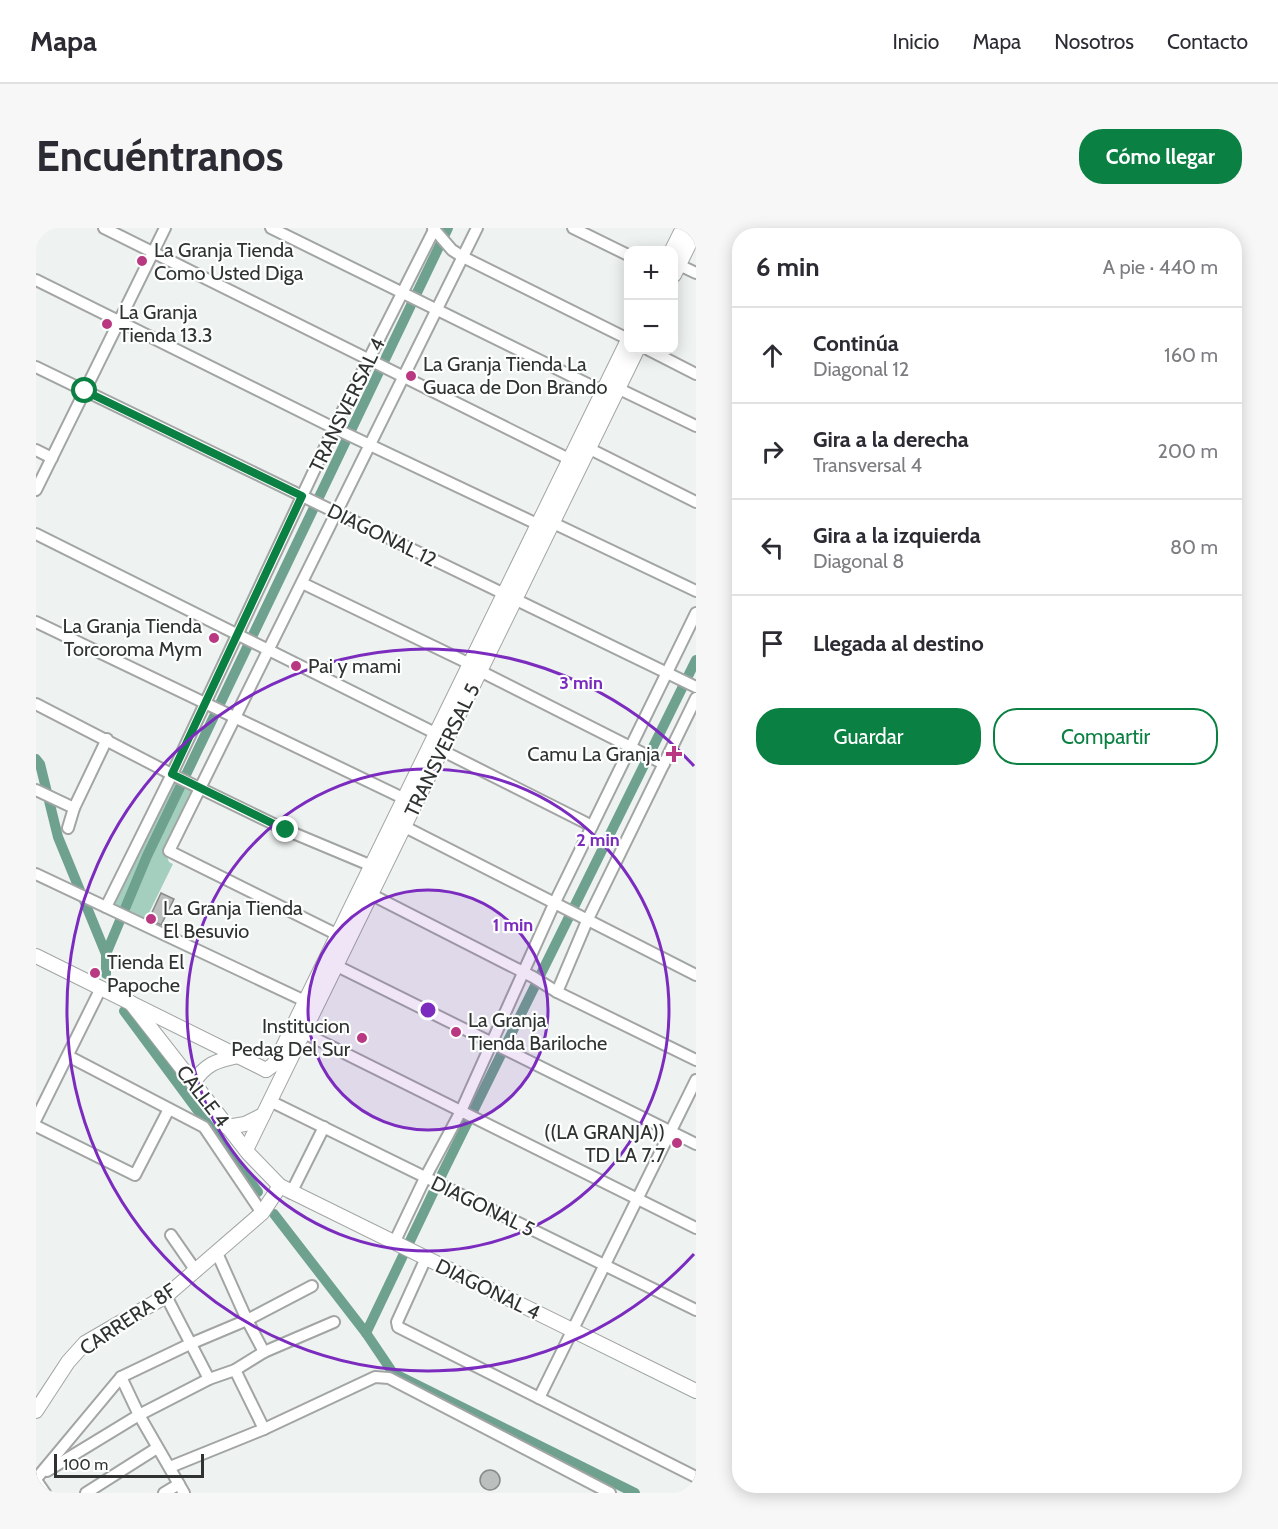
<!DOCTYPE html>
<html lang="es">
<meta charset="utf-8">
<style>
:root{--surface:#fff;--page:#f7f7f7;--text:#2b2b33;--muted:#7c7c81;--line:#e1e1e2;--accent:#0b8043}
body{margin:0;font-family:Cabin,sans-serif;background:var(--page);color:var(--text)}
.controls{position:absolute;right:18px;top:18px;display:grid;overflow:hidden;border-radius:12px;box-shadow:0 3px 15px #0003}
.controls button{width:54px;height:54px;display:grid;place-items:center;padding:0;border:0;border-bottom:2px solid var(--line);background:var(--surface);color:var(--text);font:30px sans-serif}
.scale{position:absolute;left:18px;bottom:15px;width:150px;box-sizing:border-box;padding-left:6px;border:3px solid #303131;border-top:0;font-size:16px;line-height:21px;white-space:nowrap;color:#303131;-webkit-text-stroke:4px #fcfffd;paint-order:stroke}
.stop{position:absolute;width:18px;height:18px;margin:-14px;border:4px solid #0b8043;border-radius:50%;background:#fff}
.stop.end{background:#0b8043;border-color:#fff;box-shadow:0 2px 6px #0008}
.list{margin:0;padding:0;list-style:none}
h2{display:flex;justify-content:space-between;align-items:center;height:78px;margin:0;padding:0 24px;font-size:26px}
h2 small{font-size:20px;font-weight:400;color:var(--muted)}
.list li{display:grid;grid-template-columns:39px 1fr auto;gap:18px;align-items:center;box-sizing:border-box;height:96px;padding:0 24px;border-top:2px solid var(--line)}
.list b{display:block;font-size:22px;white-space:nowrap}
.list p{margin:0;font-size:20px;white-space:nowrap;color:var(--muted)}
.list em{font-size:20px;font-style:normal;color:var(--muted)}
.actions{display:flex;gap:12px;padding:18px 24px}
.actions a{flex:1;padding:14px 0;border:2px solid var(--accent);border-radius:24px;text-align:center;font-size:21px;color:var(--accent)}
.actions .main{background:var(--accent);color:#fff}
.icon{flex:none;width:33px;height:33px;fill:none;stroke:currentColor;stroke-width:2;stroke-linecap:round;stroke-linejoin:round}
.map{position:relative;flex:none;width:660px;height:1265px;overflow:hidden;border-radius:24px}
header{display:flex;align-items:center;gap:36px;box-sizing:border-box;height:84px;padding:0 30px;background:var(--surface);border-bottom:2px solid var(--line)}
header strong{font-size:28px}
nav{display:flex;gap:33px;margin-inline-start:auto;font-size:21px}
.intro{display:flex;align-items:center;justify-content:space-between;box-sizing:border-box;height:144px;padding:0 36px}
h1{margin:0;font-size:42px}
.button{padding:15px 27px;border-radius:24px;background:var(--accent);color:#fff;font-size:21px;font-weight:700}
main{display:flex;gap:36px;padding:0 36px}
aside{flex:1;background:var(--surface);border-radius:24px;box-shadow:0 3px 15px #0003}
.map>svg:first-child{display:block}
.green{fill:#a4cfbe}
.lines{fill:none;stroke-linecap:round;stroke-linejoin:round}
.canal{stroke:#6fa18f;stroke-width:10}
.building{fill:#bbbfbd;stroke:#868a88;stroke-width:1.5}
.minor-casing{stroke:#a2a5a4;stroke-width:14}
.tertiary-casing{stroke:#a2a5a4;stroke-width:16}
.minor{stroke:#fff;stroke-width:10}
.tertiary{stroke:#fff;stroke-width:14}
.route{stroke:#0b8043;stroke-width:8}
.ring{fill:none;stroke:#7b2cbf;stroke-width:3}
.poi-dot{fill:#b93882;stroke:#fcfffd;stroke-width:2}
.labels{text-anchor:middle;stroke-width:4.5;stroke-linejoin:round;paint-order:stroke}
.poi-label{font-size:20px;fill:#303131;stroke:#fcfffd;text-anchor:start}
.street-label{font-size:20px;fill:#303131;stroke:#fcfffd}
.centre{fill:#7b2cbf;stroke:#fcfffd;stroke-width:3}
.ring-label{font-size:18px;text-anchor:middle;font-weight:bold;fill:#7b2cbf;stroke:#fcfffd;stroke-width:4.5;stroke-linejoin:round;paint-order:stroke}
</style>
<header>
<strong>Mapa</strong>
<nav><a>Inicio</a><a>Mapa</a><a>Nosotros</a><a>Contacto</a></nav>
</header>
<div class="intro"><h1>Encuéntranos</h1><a class="button">Cómo llegar</a></div>
<main>
<div class="map">
<svg width="660" height="1265" viewBox="0 0 660 1265">
<rect width="100%" height="100%" fill="#eef2f0"/>
<!-- green -->
<path class="green" d="M 142,553 L 153,558 L 157,567 L 130,626 L 133,634 L 137,636 L 109,693 L 75,677 L 133,554 Z"/>
<g class="lines">
<!-- canal -->
<g class="canal">
<path d="M 0,531 L 4,536 L 22,609 L 70,726 L 70,746"/>
<path d="M 70,726 L 111,628 L 412,0"/>
<path d="M 88,783 L 222,964"/>
<path d="M 238,986 L 330,1105 L 357,1145 L 599,1265"/>
<path d="M 330,1105 L 408,942 L 660,432"/>
</g>
</g>
<!-- building -->
<g class="building">
<path d="M 125,665 L 138,671 L 125,697 L 113,691 Z"/>
<circle cx="454" cy="1252" r="10"/>
</g>
<g class="lines">
<!-- minor casing -->
<g class="minor-casing">
<g id="minor">
<path d="M 68,0 L 533,231"/>
<path d="M 235,0 L 574,167"/>
<path d="M 397,0 L 416,22 L 427,29 L 592,111"/>
<path d="M 537,0 L 592,27"/>
<path d="M 643,37 L 660,45"/>
<path d="M 0,52 L 298,200 L 501,296"/>
<path d="M 613,122 L 660,146"/>
<path d="M 0,139 L 660,459"/>
<path d="M 577,158 L 660,198"/>
<path d="M 552,220 L 660,274"/>
<path d="M 0,222 L 16,230"/>
<path d="M 0,262 L 129,0"/>
<path d="M 515,294 L 660,363"/>
<path d="M 0,306 L 401,506"/>
<path d="M 266,355 L 434,436"/>
<path d="M 0,394 L 369,571"/>
<path d="M 444,443 L 628,536"/>
<path d="M 0,476 L 143,550 L 250,602 L 336,638"/>
<path d="M 405,522 L 556,598"/>
<path d="M 0,562 L 38,580"/>
<path d="M 369,599 L 660,747"/>
<path d="M 32,600 L 38,580 L 71,511"/>
<path d="M 0,646 L 269,773"/>
<path d="M 336,667 L 497,749 L 521,764 L 660,832"/>
<path d="M 70,679 L 136,546 L 298,200 L 399,0"/>
<path d="M 302,707 L 133,623 L 441,0"/>
<path d="M 301,738 L 660,916"/>
<path d="M 521,764 L 551,693 L 660,470"/>
<path d="M 268,805 L 660,1000"/>
<path d="M 32,828 L 168,899 L 226,985"/>
<path d="M 234,873 L 660,1082"/>
<path d="M 0,891 L 65,760"/>
<path d="M 0,898 L 99,947 L 133,881"/>
<path d="M 255,965 L 288,899"/>
<path d="M 135,1007 L 160,1043"/>
<path d="M 358,1015 L 389,950 L 425,883 L 518,676 L 660,385"/>
<path d="M 181,1025 L 211,1092 L 228,1124"/>
<path d="M 390,1030 L 361,1094 L 362,1099 L 660,1249"/>
<path d="M 130,1068 L 173,1151"/>
<path d="M 199,1142 L 228,1201"/>
<path d="M 85,1149 L 103,1187 L 148,1265"/>
<path d="M 503,1170 L 660,852"/>
<path d="M 134,1239 L 228,1201 L 339,1149 L 353,1150 L 574,1265"/>
<path d="M 11,1243 L 103,1187 L 173,1151 L 199,1142 L 228,1124 L 298,1094"/>
<path d="M 0,1251 L 85,1149 L 154,1116 L 211,1092 L 276,1058"/>
<path d="M 0,1252 L 9,1265"/>
<path d="M 50,1265 L 121,1220"/>
<path d="M 128,1265 L 143,1256"/>
</g>
</g>
<!-- tertiary casing -->
<g class="tertiary-casing">
<g id="tertiary">
<path d="M 636,22 L 647,0"/>
<path d="M 638,47 L 660,2"/>
<path d="M 0,728 L 230,842"/>
<path d="M 95,775 L 213,926 L 244,958 L 660,1163"/>
<path d="M 230,842 L 237,837 L 243,827 C 359,589 476,350 592,112"/>
<path d="M 157,855 C 170,836 179,833 202,828"/>
<path d="M 191,899 L 209,896 L 227,887"/>
<path d="M 210,922 C 342,656 469,388 601,122"/>
<path d="M 0,1183 L 32,1134 L 49,1115 L 130,1068 L 226,985 L 244,958"/>
</g>
</g>
<!-- minor -->
<use href="#minor" class="minor"/>
<!-- tertiary -->
<use href="#tertiary" class="tertiary"/>
</g>
<g class="lines">
<!-- route -->
<path class="route" d="M 49,163 L 266,268 L 136,546 L 250,602"/>
</g>
<!-- distance rings -->
<circle cx="392" cy="782" r="120" fill="#7b2cbf" fill-opacity=".12"/>
<g class="ring">
<circle cx="392" cy="782" r="120"/>
<circle cx="392" cy="782" r="241"/>
<path d="M658 1026A361 361 0 1 1 658 538"/>
</g>
<!-- markers -->
<g class="poi-dot">
<circle cx="106" cy="33" r="6"/>
<circle cx="71" cy="96" r="6"/>
<circle cx="375" cy="148" r="6"/>
<circle cx="178" cy="410" r="6"/>
<circle cx="260" cy="438" r="6"/>
<path d="M635 517h6v6h6v6h-6v6h-6v-6h-6v-6h6z"/>
<circle cx="115" cy="691" r="6"/>
<circle cx="59" cy="745" r="6"/>
<circle cx="420" cy="804" r="6"/>
<circle cx="326" cy="810" r="6"/>
<circle cx="641" cy="915" r="6"/>
</g>
<g class="labels">
<!-- poi labels -->
<g class="poi-label">
<text x="118" y="29">La Granja Tienda<tspan x="118" dy="23">Como Usted Diga</tspan></text>
<text x="83" y="91">La Granja<tspan x="83" dy="23">Tienda 13.3</tspan></text>
<text x="387" y="143">La Granja Tienda La<tspan x="387" dy="23">Guaca de Don Brando</tspan></text>
<text x="166" y="405" text-anchor="end">La Granja Tienda<tspan x="166" dy="23">Torcoroma Mym</tspan></text>
<text x="272" y="445">Pai y mami</text>
<text x="624" y="533" text-anchor="end">Camu La Granja</text>
<text x="127" y="687">La Granja Tienda<tspan x="127" dy="23">El Besuvio</tspan></text>
<text x="71" y="741">Tienda El<tspan x="71" dy="23">Papoche</tspan></text>
<text x="432" y="799">La Granja<tspan x="432" dy="23">Tienda Bariloche</tspan></text>
<text x="314" y="805" text-anchor="end">Institucion<tspan x="314" dy="23">Pedag Del Sur</tspan></text>
<text x="629" y="911" text-anchor="end">((LA GRANJA))<tspan x="629" dy="23">TD LA 7.7</tspan></text>
</g>
<!-- street labels -->
<g class="street-label">
<text transform="translate(311 177) rotate(-64)" y="7">TRANSVERSAL 4</text>
<text transform="translate(346 307) rotate(26)" y="7">DIAGONAL 12</text>
<text transform="translate(406 522) rotate(-64)" y="7">TRANSVERSAL 5</text>
<text transform="translate(167 868) rotate(52)" y="7">CALLE 4</text>
<text transform="translate(447 978) rotate(26)" y="7">DIAGONAL 5</text>
<text transform="translate(452 1061) rotate(26)" y="7">DIAGONAL 4</text>
<text transform="translate(92 1091) rotate(-34)" y="7">CARRERA 8F</text>
</g>
</g>
<circle cx="392" cy="782" r="9" class="centre"/>
<g class="ring-label">
<text x="545" y="461">3 min</text>
<text x="562" y="618">2 min</text>
<text x="477" y="703">1 min</text>
</g>
</svg>
<div class="controls">
<button>+</button>
<button>−</button>
</div>
<div class="scale">100 m</div>
<div class="stop" style="left:49px;top:163px"></div>
<div class="stop end" style="left:250px;top:602px"></div>
</div>
<aside>
<h2>6 min<small>A pie · 440 m</small></h2>
<ul class="list">
<li><svg class="icon" aria-label="ahead" viewBox="0 0 24 24"><path d="M12 20V5M6 11l6-6 6 6"/></svg><div><b>Continúa</b><p>Diagonal 12</p></div><em>160 m</em></li>
<li><svg class="icon" aria-label="right" viewBox="0 0 24 24"><path d="M7 20v-9h11M14 6l5 5-5 5"/></svg><div><b>Gira a la derecha</b><p>Transversal 4</p></div><em>200 m</em></li>
<li><svg class="icon" aria-label="left" viewBox="0 0 24 24"><path d="M17 20v-9H6M10 6l-5 5 5 5"/></svg><div><b>Gira a la izquierda</b><p>Diagonal 8</p></div><em>80 m</em></li>
<li><svg class="icon" aria-label="arrive" viewBox="0 0 24 24"><path d="M6 21V4h12l-3 4 3 4H6"/></svg><div><b>Llegada al destino</b></div></li>
</ul>
<div class="actions"><a class="main">Guardar</a><a>Compartir</a></div>
</aside>
</main>
